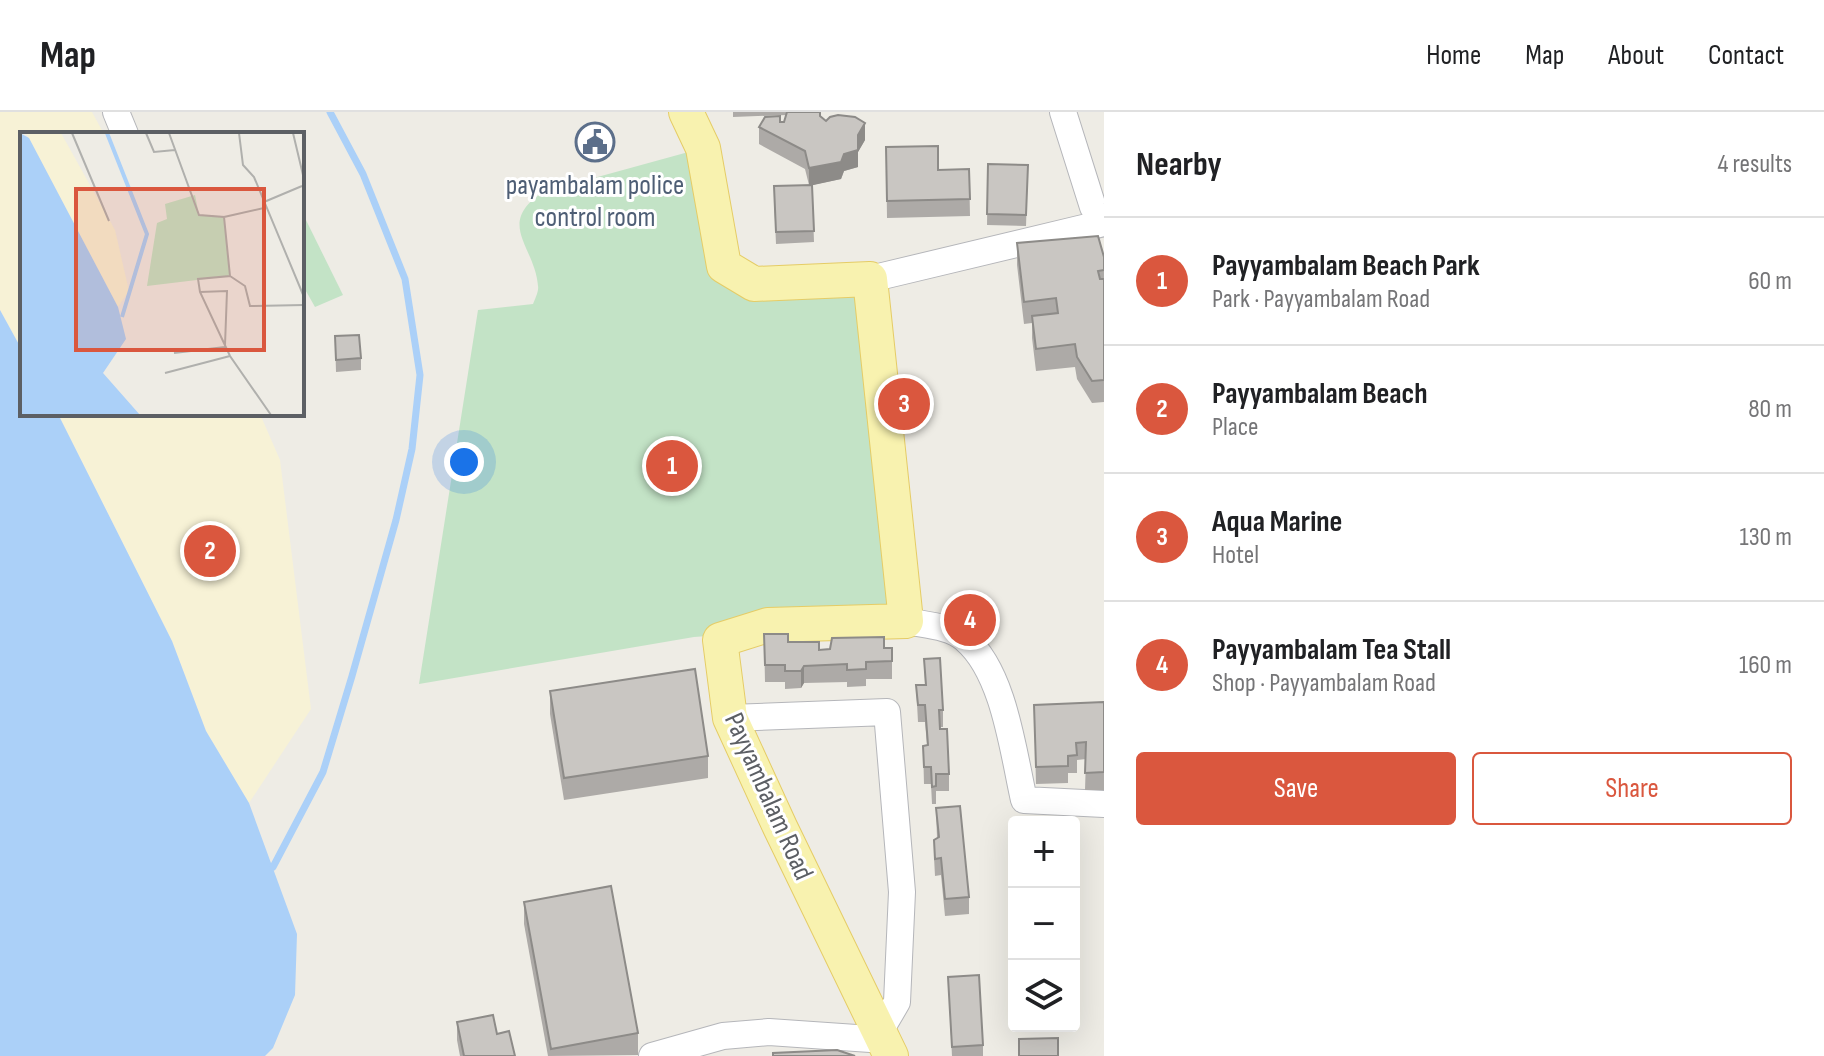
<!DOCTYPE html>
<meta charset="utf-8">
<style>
:root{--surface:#fff;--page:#f2f2f2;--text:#202124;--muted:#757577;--line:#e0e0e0;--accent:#da573e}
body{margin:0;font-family:"Sofia Sans Condensed",sans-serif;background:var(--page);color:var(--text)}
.controls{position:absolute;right:24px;bottom:24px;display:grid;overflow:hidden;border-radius:8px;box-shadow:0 8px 32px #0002}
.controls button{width:72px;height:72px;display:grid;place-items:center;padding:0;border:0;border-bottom:2px solid var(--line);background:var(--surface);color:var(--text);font:40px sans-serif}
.you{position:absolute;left:464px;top:350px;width:28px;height:28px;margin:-20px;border:6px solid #fff;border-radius:50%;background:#1a73e8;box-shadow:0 0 0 12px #1a73e833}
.badge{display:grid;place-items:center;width:52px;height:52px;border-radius:50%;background:var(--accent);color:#fff;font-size:26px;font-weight:700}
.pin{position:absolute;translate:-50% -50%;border:4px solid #fff;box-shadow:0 2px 8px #0006}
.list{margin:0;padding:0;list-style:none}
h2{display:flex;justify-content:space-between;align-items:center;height:104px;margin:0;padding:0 32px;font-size:34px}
h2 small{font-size:26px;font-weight:400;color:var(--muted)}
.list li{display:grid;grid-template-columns:52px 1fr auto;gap:24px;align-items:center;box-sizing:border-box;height:128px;padding:0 32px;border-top:2px solid var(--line)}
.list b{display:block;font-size:30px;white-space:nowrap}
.list p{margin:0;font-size:26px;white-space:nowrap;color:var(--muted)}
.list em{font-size:26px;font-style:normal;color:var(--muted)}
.actions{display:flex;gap:16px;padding:24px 32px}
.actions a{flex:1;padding:18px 0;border:2px solid var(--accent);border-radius:8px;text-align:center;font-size:28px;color:var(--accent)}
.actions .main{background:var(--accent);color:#fff}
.icon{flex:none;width:44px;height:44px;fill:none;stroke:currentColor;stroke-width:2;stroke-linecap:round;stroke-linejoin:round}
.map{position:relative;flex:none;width:1104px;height:944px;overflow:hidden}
header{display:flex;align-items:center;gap:48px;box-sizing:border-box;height:112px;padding:0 40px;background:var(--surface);border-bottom:2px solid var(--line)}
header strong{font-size:38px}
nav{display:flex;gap:44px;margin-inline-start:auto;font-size:28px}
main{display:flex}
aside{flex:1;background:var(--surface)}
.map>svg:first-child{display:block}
.green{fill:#c3e3c6}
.sand{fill:#f7f2d6}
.water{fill:#abd0f8}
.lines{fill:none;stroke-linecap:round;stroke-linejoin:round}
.stream{stroke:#abd0f8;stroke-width:7}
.minor-casing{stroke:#b5b6ba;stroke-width:28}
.major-casing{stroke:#e5cc66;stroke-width:36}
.minor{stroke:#fff;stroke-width:26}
.major{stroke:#f8f2af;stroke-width:34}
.wall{fill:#adaaa7}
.shaded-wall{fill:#8d8b88}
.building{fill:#c9c6c2;stroke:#8d8b88;stroke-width:2}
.labels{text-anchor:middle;stroke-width:6;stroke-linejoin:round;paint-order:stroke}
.service-label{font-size:28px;fill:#4e5e75;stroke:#fff}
.street-label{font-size:28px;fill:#5c5f64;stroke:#fff}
.inset-river{fill:none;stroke:#abd0f8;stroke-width:4}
.inset-road{fill:none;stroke:#b0b0ad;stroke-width:2}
.view{fill:#da573e;fill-opacity:0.15;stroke:#da573e;stroke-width:4}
.inset-edge{fill:none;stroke:#5c5f64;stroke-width:4}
</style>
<header>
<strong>Map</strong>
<nav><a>Home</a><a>Map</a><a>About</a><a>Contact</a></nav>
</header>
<main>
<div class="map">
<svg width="1104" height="944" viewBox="0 0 1104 944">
<rect width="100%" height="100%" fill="#eeece5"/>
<!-- green -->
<g class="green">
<path d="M 703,36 L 724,154 L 870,167 L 906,509 L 694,525 L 419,572 L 478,198 L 533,192 C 535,187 539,179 538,174 C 535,134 495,112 543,80 Z"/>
<path d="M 302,100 L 343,183 L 315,195 L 302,172 Z"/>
</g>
<!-- sand -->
<g class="sand">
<path d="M 0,0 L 92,0 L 104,22 L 22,22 L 22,238 L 0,198 Z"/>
<path d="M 58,302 L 260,302 L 280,348 L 311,597 L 249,691 L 206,619 L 172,529 Z"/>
</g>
<!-- water -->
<path class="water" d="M 0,198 L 22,238 L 22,302 L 58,302 L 172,529 L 206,619 L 249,691 L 297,822 L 295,883 L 273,936 L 265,944 L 0,944 Z"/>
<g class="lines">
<!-- stream -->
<path class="stream" d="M 273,755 L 323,660 L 352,564 L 396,408 L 412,337 L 420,263 L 405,167 L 363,62 L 330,0"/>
<!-- minor casing -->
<g class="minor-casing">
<g id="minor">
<path d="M 116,0 L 125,22"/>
<path d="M 1063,0 L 1093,95 L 1104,108"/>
<path d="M 870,167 L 1104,111"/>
<path d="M 906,509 C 925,513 951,514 965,527 C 1004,560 1013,639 1024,688 L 1104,692"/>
<path d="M 730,606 L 887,600 L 902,780 L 897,890 L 880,919"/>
<path d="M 652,944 L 723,924 L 769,920 L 885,928"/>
</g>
</g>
<!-- major casing -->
<g class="major-casing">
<path id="major" d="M 686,0 L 703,36 L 724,154 L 754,172 L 870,167 L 906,509 L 768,513 L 720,528 L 730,606 L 780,715 L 891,944"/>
</g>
<!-- minor -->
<use href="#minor" class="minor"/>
<!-- major -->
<use href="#major" class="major"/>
</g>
<!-- wall -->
<g class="wall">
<path d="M 733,0 L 820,0 L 820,4 L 826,9 L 865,28 L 858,40 L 858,55 L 844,59 L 841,67 L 812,73 L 814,130 L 776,132 L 774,86 L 809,73 L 805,57 L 759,32 L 759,15 L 784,10 L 787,3 L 733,5 Z"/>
<path d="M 886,35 L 938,58 L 969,57 L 970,104 L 887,106 Z"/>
<path d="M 988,52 L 1028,53 L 1026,114 L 987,113 Z"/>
<path d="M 1017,131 L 1104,145 L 1104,290 L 1092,291 L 1077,267 L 1075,255 L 1036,259 L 1032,226 L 1032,211 L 1024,212 L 1017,153 Z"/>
<path d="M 335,224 L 361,246 L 361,258 L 336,260 Z"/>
<path d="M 764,522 L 819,538 L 892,536 L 892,567 L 866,567 L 866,574 L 847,575 L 847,570 L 804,571 L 801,576 L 785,577 L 785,570 L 765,570 Z"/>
<path d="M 924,547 L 943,598 L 943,615 L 940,615 L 949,662 L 949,679 L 936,679 L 936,692 L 932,692 L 931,672 L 924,672 L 923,634 L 927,633 L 925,610 L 918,610 L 916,573 L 925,573 Z"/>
<path d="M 550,579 L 708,644 L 708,666 L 564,688 L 550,602 Z"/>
<path d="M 1104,590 L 1104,678 L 1085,678 L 1086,647 L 1077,648 L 1077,661 L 1068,661 L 1068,671 L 1036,672 L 1034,593 Z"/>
<path d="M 936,696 L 969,785 L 969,802 L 945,804 L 941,763 L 935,764 L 934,745 L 934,728 L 937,726 Z"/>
<path d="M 524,790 L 638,921 L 638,943 L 548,944 L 524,812 Z"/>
<path d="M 948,865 L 983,933 L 983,944 L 952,944 Z"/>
<path d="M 457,910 L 497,922 L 515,944 L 460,944 L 457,928 Z"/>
</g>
<!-- shaded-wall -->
<g class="shaded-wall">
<path d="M 865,11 L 865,28 L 858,40 L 858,55 L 844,59 L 841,67 L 809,74 L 809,56 L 844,42 Z"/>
<path d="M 804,554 L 804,571 L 801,576 L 801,559 Z"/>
</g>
<!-- building -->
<g class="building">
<path d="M 787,0 L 820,0 L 820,4 L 826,9 L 830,5 L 838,3 L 855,5 L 865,11 L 858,23 L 858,38 L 844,42 L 841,50 L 809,56 L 805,39 L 759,15 L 765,5 L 780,4 L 780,10 L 784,10 Z"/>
<path d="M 938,34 L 938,58 L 969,57 L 970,87 L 887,89 L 886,35 Z"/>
<path d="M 988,52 L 1028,53 L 1026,103 L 987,102 Z"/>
<path d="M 812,73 L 814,119 L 776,120 L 774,74 Z"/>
<path d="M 1098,124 L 1104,145 L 1104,158 L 1098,159 L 1100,167 L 1104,167 L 1104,268 L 1092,269 L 1077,245 L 1075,232 L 1036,237 L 1032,204 L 1058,201 L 1056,186 L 1024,190 L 1017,131 Z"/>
<path d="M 359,223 L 361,246 L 336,248 L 335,224 Z"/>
<path d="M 764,522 L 788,522 L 788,530 L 819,530 L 819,538 L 830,537 L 832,526 L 884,525 L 884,536 L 892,536 L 892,549 L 866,550 L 866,557 L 847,558 L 847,552 L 804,554 L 801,559 L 785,559 L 785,553 L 765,553 Z"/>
<path d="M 940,546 L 943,598 L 939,598 L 940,617 L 947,617 L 949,662 L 936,662 L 936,674 L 932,675 L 931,655 L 924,655 L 923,634 L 928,633 L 925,593 L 918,593 L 916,573 L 926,573 L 924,547 Z"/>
<path d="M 695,557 L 708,644 L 564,666 L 550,579 Z"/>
<path d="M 1104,590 L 1104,660 L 1085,661 L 1086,630 L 1076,631 L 1077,643 L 1068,644 L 1068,654 L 1036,655 L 1034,593 Z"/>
<path d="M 960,694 L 969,785 L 945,787 L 941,746 L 935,747 L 934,728 L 939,725 L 936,696 Z"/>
<path d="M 611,774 L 638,921 L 551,937 L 524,790 Z"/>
<path d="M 979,863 L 983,933 L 952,935 L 948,865 Z"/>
<path d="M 493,903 L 497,922 L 509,919 L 515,944 L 464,944 L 457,910 Z"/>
<path d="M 1058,926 L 1058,944 L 1019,944 L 1019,927 Z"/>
<path d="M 837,938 L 855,944 L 773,944 L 773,941 Z"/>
</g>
<!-- icons -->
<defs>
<g id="civic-ring" transform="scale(2)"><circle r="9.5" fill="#fff" stroke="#5c6f8a" stroke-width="1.5"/><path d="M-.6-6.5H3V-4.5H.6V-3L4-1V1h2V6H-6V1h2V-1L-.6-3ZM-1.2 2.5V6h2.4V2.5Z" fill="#5c6f8a"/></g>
</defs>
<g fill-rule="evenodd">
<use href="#civic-ring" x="595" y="30"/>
</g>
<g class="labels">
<!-- service labels -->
<g class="service-label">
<text x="595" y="82">payambalam police<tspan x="595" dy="32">control room</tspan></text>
</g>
<!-- street labels -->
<g class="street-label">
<text transform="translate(770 684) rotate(66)" y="10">Payyambalam Road</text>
</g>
</g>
<!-- overview -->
<g transform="translate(20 20)">
<rect width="284" height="284" fill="#eeece5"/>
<path d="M 175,63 L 179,83 L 204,85 L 210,144 L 127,154 L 137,91 L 147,87 L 145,72 Z" fill="#c3e3c6"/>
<path d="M 6,1 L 41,1 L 95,98 L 109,159 L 98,175 Z" fill="#f7f2d6"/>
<path d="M 0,1 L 9,6 L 98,175 L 106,207 L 83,241 L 120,283 L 0,283 Z" fill="#abd0f8"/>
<path class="inset-river" d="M 87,1 L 127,102 L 102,185"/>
<path class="inset-road" d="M 52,1 L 89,89M 126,1 L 134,20 L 155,18M 149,1 L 179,83 L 204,85 L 210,144 L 178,147 L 180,160 L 210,224 L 251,283M 219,1 L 223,33 L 234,45 L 284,165M 273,1 L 283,43M 204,85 L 244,76 L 244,70 L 282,54M 210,144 L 225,154 L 230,174 L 284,173M 180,160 L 207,159 L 205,213M 154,221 L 205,215M 145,241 L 210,224"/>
<path class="view" d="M 56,57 L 244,57 L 244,218 L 56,218 Z"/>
<rect width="284" height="284" class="inset-edge"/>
</g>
</svg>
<div class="controls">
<button>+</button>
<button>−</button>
<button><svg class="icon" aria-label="layers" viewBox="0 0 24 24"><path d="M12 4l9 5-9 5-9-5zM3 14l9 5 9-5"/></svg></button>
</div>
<div class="you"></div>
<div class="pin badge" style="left:672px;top:354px">1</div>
<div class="pin badge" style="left:210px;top:439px">2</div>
<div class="pin badge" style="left:904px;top:292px">3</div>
<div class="pin badge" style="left:970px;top:508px">4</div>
</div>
<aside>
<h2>Nearby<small>4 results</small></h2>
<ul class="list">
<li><span class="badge">1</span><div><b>Payyambalam Beach Park</b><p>Park · Payyambalam Road</p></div><em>60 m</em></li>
<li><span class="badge">2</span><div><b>Payyambalam Beach</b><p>Place</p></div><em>80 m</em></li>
<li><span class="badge">3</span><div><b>Aqua Marine</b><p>Hotel</p></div><em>130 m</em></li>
<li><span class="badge">4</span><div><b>Payyambalam Tea Stall</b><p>Shop · Payyambalam Road</p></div><em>160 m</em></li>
</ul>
<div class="actions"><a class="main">Save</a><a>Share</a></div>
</aside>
</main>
